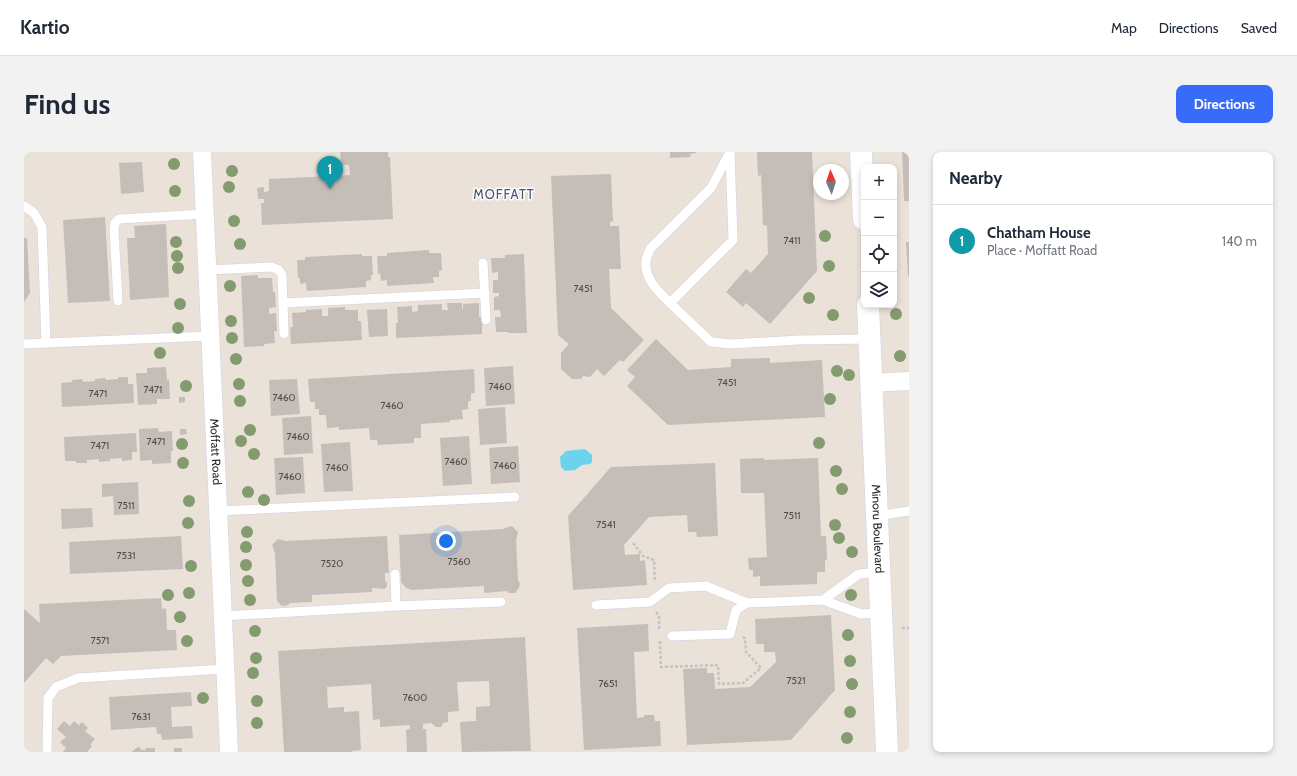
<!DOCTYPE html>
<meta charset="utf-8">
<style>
:root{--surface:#fff;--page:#f2f2f3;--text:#1f2937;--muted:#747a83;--line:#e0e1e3;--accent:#386bf7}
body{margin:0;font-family:Cabin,sans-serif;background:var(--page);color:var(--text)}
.controls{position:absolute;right:12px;top:12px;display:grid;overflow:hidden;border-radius:8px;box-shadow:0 2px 6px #0003}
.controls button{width:36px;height:36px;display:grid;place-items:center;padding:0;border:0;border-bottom:1px solid var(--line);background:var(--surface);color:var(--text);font:20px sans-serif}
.compass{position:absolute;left:789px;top:12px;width:36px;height:36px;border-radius:50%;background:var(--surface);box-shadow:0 2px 6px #0003;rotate:357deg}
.you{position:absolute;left:422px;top:389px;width:14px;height:14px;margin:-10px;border:3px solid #fff;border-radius:50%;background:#1a73e8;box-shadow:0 0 0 6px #1a73e833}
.badge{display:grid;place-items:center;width:26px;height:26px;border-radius:50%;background:var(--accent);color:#fff;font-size:13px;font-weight:700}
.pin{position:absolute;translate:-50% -33px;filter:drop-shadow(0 1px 2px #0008)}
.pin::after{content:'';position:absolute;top:21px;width:14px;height:12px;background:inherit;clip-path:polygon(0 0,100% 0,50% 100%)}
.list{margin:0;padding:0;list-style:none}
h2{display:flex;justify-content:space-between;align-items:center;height:52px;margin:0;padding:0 16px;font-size:17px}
h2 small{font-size:13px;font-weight:400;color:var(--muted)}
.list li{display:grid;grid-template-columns:26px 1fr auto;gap:12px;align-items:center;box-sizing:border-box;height:72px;padding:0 16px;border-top:1px solid var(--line)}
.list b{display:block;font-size:15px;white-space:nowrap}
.list p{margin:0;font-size:13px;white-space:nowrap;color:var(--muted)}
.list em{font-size:13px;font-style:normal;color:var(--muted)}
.icon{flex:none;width:22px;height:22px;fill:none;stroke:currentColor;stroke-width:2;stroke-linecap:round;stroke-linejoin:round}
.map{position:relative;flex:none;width:885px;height:600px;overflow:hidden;border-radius:8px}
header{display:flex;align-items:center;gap:24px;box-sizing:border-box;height:56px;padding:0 20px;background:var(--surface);border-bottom:1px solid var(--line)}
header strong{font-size:19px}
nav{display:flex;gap:22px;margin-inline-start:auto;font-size:14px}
.intro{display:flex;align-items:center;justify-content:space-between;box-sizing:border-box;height:96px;padding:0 24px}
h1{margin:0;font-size:28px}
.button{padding:10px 18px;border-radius:8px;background:var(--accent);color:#fff;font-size:14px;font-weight:700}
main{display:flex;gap:24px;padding:0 24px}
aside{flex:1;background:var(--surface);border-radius:8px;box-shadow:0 2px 6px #0003}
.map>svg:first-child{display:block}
.water{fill:#6bd4ec}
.building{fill:#c5beb8}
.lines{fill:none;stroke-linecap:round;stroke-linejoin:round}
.lane-casing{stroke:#ced3e0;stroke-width:10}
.street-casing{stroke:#ced3e0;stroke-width:19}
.secondary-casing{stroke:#ced3e0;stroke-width:23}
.path{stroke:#c3c3c3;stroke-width:2.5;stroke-dasharray:3 2;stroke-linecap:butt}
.lane{stroke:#fff;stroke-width:9}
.street{stroke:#fff;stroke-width:18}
.secondary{stroke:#fff;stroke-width:22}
.tree{fill:#839b6f}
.labels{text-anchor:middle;stroke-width:3;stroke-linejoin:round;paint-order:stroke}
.number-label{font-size:10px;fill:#4e4d4b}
.street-label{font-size:12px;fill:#272727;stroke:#fff}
.neighbourhood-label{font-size:13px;letter-spacing:1px;fill:#495476;stroke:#fff}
</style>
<header>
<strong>Kartio</strong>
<nav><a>Map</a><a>Directions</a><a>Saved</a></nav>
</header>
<div class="intro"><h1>Find us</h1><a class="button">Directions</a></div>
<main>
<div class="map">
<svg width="885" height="600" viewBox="0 0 885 600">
<rect width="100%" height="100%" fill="#eae1d8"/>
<!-- water -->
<path class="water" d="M 561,297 L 568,303 L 568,310 L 566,312 L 558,313 L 551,318 L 541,319 L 537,315 L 536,305 L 542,299 Z"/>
<!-- building -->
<g class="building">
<path d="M 316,0 L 364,0 L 364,5 L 366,5 L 369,67 L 238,73 L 237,51 L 240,51 L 240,47 L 234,47 L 233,36 L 240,35 L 240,40 L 245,39 L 245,27 L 326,23 L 325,13 L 317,13 Z"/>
<path d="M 646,0 L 672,0 L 672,1 L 666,2 L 667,5 L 646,6 Z"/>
<path d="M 733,0 L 788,0 L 793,119 L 746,172 L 722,151 L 719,155 L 702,140 L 722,117 L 727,121 L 744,102 L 743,74 L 739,73 L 737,23 L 734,24 Z"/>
<path d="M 878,0 L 885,0 L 885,49 L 880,49 Z"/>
<path d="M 118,10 L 120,40 L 97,42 L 95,11 Z"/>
<path d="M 587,22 L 589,69 L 586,70 L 586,74 L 595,74 L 597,117 L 585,117 L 587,156 L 620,188 L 599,210 L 596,208 L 580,224 L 573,217 L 566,225 L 559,224 L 557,227 L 548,227 L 537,217 L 537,201 L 545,192 L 534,183 L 527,24 Z"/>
<path d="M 81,65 L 86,149 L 44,151 L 39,68 Z"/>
<path d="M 142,72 L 145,145 L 106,148 L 103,86 L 111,86 L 110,74 Z"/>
<path d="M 0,86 L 3,86 L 6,141 L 0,150 Z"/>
<path d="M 882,90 L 885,90 L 885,124 L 884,124 Z"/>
<path d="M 405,98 L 405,101 L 417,101 L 418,118 L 415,119 L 415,125 L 409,125 L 410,131 L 363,134 L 363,128 L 357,129 L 356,121 L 354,122 L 353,104 L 363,104 L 363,101 Z"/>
<path d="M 338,102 L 338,104 L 348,104 L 349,123 L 347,123 L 347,128 L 342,129 L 342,135 L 283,139 L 282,131 L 276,132 L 276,126 L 274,126 L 273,108 L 281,108 L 281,105 Z"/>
<path d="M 500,102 L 503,181 L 485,181 L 484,180 L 472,180 L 471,165 L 477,165 L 476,158 L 470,158 L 470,145 L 475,144 L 475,141 L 469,141 L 469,128 L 474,128 L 474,120 L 468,121 L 467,106 L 481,106 L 481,103 Z"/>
<path d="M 234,123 L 234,126 L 248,126 L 249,140 L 251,140 L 252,155 L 245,156 L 245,162 L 252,161 L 253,179 L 250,179 L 251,191 L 240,192 L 240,194 L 220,195 L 217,124 Z"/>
<path d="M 423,151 L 438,151 L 438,157 L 439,157 L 439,152 L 455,151 L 455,165 L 458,165 L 458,182 L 372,186 L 372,171 L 374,171 L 373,155 L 388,154 L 388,160 L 394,159 L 394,153 L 418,152 L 418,158 L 424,158 Z"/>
<path d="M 321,155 L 321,158 L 334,158 L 334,169 L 337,169 L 338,188 L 267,192 L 266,175 L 269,175 L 268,161 L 282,160 L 282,158 L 298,157 L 298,164 L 304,164 L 304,156 Z"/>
<path d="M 363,157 L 364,184 L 345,185 L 343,158 Z"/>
<path d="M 632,187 L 664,218 L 707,215 L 707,207 L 746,206 L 746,211 L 798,208 L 801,265 L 644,273 L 603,234 L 611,225 L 603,218 Z"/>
<path d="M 489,214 L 491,252 L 462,254 L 460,216 Z"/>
<path d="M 142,215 L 143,228 L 145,227 L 146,247 L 133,247 L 133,252 L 114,253 L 112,221 L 123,221 L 123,216 Z"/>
<path d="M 450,217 L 451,241 L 447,241 L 447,249 L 444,249 L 444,257 L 438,258 L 439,267 L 426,268 L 426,270 L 397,272 L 397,286 L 390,286 L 390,291 L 354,293 L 353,288 L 346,288 L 345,276 L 315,278 L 315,275 L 303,276 L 302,263 L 295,263 L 295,257 L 291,257 L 291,250 L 286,250 L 284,227 Z"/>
<path d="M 94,225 L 104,225 L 104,232 L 109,232 L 110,251 L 38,255 L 37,231 L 48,230 L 48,228 L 58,227 L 59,230 L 71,229 L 71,227 L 81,226 L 82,228 L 94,227 Z"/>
<path d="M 273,227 L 276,262 L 247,264 L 245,228 Z"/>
<path d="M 155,245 L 161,245 L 161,250 L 155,251 Z"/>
<path d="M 481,255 L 483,291 L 456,293 L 454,257 Z"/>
<path d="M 287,264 L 289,301 L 260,303 L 258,266 Z"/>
<path d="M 134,276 L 135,280 L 148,279 L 149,299 L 147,299 L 147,311 L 128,312 L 128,308 L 116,309 L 115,277 Z"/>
<path d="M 156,277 L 162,277 L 163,282 L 156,283 Z"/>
<path d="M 112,281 L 113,300 L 108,300 L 108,308 L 98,309 L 98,306 L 86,307 L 86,309 L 75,310 L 75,307 L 63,308 L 63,311 L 52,311 L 52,309 L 41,309 L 40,285 Z"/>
<path d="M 445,284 L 448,332 L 419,334 L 416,286 Z"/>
<path d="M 326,290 L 329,339 L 300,340 L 297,292 Z"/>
<path d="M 494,294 L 496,330 L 467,332 L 465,296 Z"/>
<path d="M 279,305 L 281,341 L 252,343 L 250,306 Z"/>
<path d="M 740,306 L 740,308 L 794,306 L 797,384 L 802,384 L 803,408 L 801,408 L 801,420 L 793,420 L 793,432 L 736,434 L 736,424 L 729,425 L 729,418 L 725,418 L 724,406 L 743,405 L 740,341 L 717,341 L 716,307 Z"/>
<path d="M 691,311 L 694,384 L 673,385 L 672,380 L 664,380 L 663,363 L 625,365 L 600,393 L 601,403 L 616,402 L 616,409 L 621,408 L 623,433 L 549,438 L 544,364 L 587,315 Z"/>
<path d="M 114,330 L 115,362 L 90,363 L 89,344 L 78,345 L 78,332 Z"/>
<path d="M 68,356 L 69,375 L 38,377 L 37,357 Z"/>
<path d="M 488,374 L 494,380 L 492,388 L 494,429 L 496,431 L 495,436 L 491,441 L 485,441 L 483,439 L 460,441 L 460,434 L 388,438 L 382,436 L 377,430 L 375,383 L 480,377 L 481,376 Z"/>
<path d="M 157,384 L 159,417 L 46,422 L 45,390 Z"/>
<path d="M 363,384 L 365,421 L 361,421 L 361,429 L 363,431 L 363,434 L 361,437 L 348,436 L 348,440 L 288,443 L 288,450 L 266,451 L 264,453 L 258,454 L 253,449 L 251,401 L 248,393 L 254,387 L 262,389 Z"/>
<path d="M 137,446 L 138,457 L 142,456 L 143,478 L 152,478 L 153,498 L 37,504 L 29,512 L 22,506 L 0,531 L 0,457 L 16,471 L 15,452 Z"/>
<path d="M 807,463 L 811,538 L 767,588 L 663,593 L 659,517 L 683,516 L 683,521 L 690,521 L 691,537 L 726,535 L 752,510 L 751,500 L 740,500 L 740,492 L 732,492 L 731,467 Z"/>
<path d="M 624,472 L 625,499 L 610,500 L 613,566 L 620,565 L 620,563 L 630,563 L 631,569 L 636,569 L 637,594 L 560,598 L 553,476 Z"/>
<path d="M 501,485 L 507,599 L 438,600 L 436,570 L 452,569 L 452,555 L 466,554 L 465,529 L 433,530 L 435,559 L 424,560 L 424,570 L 419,571 L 417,575 L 412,575 L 407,571 L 399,572 L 399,577 L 402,577 L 403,600 L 383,600 L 382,578 L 386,577 L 386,573 L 356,575 L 356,567 L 349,568 L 347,532 L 303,535 L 304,556 L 320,555 L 320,560 L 335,559 L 337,598 L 328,599 L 328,600 L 260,600 L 254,499 Z"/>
<path d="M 167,540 L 168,554 L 147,555 L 148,575 L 168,574 L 169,586 L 138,588 L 137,582 L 133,582 L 132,575 L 87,578 L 85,545 Z"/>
<path d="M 40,569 L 46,574 L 50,569 L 55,573 L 58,570 L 64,576 L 61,579 L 71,587 L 66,593 L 68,594 L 63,600 L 39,600 L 42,596 L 36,590 L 42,585 L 33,577 Z"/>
<path d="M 115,595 L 118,598 L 121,598 L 122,596 L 131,596 L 131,600 L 108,600 L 112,596 Z"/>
<rect x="150" y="596" width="8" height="4"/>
</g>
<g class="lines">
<!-- lane casing -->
<g class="lane-casing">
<g id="lane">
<path d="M 706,0 L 709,88 L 646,151 L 687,190 L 707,192 L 774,188 L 846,187"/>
<path d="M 0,54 L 10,61 L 18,75 L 22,191"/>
<path d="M 459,111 L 462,168"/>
<path d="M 183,118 L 247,115 L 255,118 L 258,123 L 259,151 L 461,141"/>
<path d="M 94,149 L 90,78 L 91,71 L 95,67 L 181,62"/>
<path d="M 259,151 L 260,182"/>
<path d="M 646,151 C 635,140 620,127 622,109 C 622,105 625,101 626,97 L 687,36 L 705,2"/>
<path d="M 0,192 L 186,184"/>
<path d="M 194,359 L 491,345"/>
<path d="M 853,364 L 885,359"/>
<path d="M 799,448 L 835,422 L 855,420"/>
<path d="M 572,453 L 626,450 L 645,436 L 682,434 L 723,451 L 799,448 L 837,462 L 857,461"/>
<path d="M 372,454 L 477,450"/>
<path d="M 199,464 L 372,454 L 371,422"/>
<path d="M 648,484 L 706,482 L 712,458 L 723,451"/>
<path d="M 23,600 L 24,546 L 32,535 L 54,526 L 201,517"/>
</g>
</g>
<!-- street casing -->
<g class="street-casing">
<g id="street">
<path id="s1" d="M 178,0 L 205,600"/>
<path d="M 847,231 L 885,229"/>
</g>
</g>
<!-- secondary casing -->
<g class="secondary-casing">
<g id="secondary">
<path d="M 837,0 L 840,67"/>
<path id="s2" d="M 844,153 L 863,600"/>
</g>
</g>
<!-- path -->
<g class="path">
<path d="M 609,391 L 619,404 L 630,408 L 631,430"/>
<path d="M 632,460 L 635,464 L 635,478"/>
<path d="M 878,476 L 885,476"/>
<path d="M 636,489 L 637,515 L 694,513 L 695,532 L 719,531 L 737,516 L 722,500 L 721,486 L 718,485"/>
</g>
<!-- lane -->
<use href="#lane" class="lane"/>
<!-- street -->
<use href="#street" class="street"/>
<!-- secondary -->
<use href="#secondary" class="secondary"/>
</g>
<!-- trees -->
<g class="tree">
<circle cx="150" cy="12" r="6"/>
<circle cx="208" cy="19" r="6"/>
<circle cx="205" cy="35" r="6"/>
<circle cx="151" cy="39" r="6"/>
<circle cx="210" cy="69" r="6"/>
<circle cx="801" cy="84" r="6"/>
<circle cx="152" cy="90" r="6"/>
<circle cx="216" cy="92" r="6"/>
<circle cx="153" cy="104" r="6"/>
<circle cx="805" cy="114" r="6"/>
<circle cx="154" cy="116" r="6"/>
<circle cx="206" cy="134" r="6"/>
<circle cx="785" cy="146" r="6"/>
<circle cx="156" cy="152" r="6"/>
<circle cx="872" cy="162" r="6"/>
<circle cx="809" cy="163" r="6"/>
<circle cx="207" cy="169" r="6"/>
<circle cx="154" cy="176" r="6"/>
<circle cx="208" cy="186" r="6"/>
<circle cx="136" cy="201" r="6"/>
<circle cx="876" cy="204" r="6"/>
<circle cx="212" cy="207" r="6"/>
<circle cx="813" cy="219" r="6"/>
<circle cx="825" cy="223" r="6"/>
<circle cx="215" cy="232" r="6"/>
<circle cx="162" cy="234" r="6"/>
<circle cx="806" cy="247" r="6"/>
<circle cx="216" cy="249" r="6"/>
<circle cx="226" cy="278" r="6"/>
<circle cx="217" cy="289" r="6"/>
<circle cx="795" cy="291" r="6"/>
<circle cx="158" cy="292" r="6"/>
<circle cx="230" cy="302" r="6"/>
<circle cx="159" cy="311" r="6"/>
<circle cx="812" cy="319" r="6"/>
<circle cx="818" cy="337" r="6"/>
<circle cx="224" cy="340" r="6"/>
<circle cx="240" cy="348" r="6"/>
<circle cx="165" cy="349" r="6"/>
<circle cx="164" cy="371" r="6"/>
<circle cx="811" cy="373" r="6"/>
<circle cx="223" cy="380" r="6"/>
<circle cx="815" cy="386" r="6"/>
<circle cx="222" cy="395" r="6"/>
<circle cx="828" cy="400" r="6"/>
<circle cx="222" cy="413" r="6"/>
<circle cx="167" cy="414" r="6"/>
<circle cx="224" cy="429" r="6"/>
<circle cx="165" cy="441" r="6"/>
<circle cx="144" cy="443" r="6"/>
<circle cx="827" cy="443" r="6"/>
<circle cx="226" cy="448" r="6"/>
<circle cx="156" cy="465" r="6"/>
<circle cx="231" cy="479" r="6"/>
<circle cx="824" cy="483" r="6"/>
<circle cx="163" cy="489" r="6"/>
<circle cx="232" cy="506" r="6"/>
<circle cx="826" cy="509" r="6"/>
<circle cx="229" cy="521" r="6"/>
<circle cx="828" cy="532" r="6"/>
<circle cx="179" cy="546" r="6"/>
<circle cx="233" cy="549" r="6"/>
<circle cx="826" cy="560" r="6"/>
<circle cx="233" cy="571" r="6"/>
<circle cx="823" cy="586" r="6"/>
</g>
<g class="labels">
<!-- number labels -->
<g class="number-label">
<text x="768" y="92">7411</text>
<text x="559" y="140">7451</text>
<text x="703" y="234">7451</text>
<text x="476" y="238">7460</text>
<text x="129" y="241">7471</text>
<text x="74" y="245">7471</text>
<text x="260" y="249">7460</text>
<text x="368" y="257">7460</text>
<text x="274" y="288">7460</text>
<text x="132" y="293">7471</text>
<text x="76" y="297">7471</text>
<text x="432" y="313">7460</text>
<text x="481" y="317">7460</text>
<text x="313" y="319">7460</text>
<text x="266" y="328">7460</text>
<text x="102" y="357">7511</text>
<text x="768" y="367">7511</text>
<text x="582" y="376">7541</text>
<text x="102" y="407">7531</text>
<text x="435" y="413">7560</text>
<text x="308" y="415">7520</text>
<text x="76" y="492">7571</text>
<text x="772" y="532">7521</text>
<text x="584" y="535">7651</text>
<text x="391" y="549">7600</text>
<text x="117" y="568">7631</text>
</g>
<!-- street labels -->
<g class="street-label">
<text dy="4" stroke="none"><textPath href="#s1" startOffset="300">Moffatt Road</textPath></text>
<text dy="4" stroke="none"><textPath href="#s2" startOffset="224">Minoru Boulevard</textPath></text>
</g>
<!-- neighbourhood labels -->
<g class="neighbourhood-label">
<text x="480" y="47">MOFFATT</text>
</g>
</g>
</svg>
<div class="controls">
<button>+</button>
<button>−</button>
<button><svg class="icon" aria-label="locate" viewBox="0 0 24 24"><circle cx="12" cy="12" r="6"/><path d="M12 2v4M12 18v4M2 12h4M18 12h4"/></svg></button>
<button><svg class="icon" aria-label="layers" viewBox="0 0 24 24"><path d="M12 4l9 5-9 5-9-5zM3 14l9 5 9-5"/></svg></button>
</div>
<svg class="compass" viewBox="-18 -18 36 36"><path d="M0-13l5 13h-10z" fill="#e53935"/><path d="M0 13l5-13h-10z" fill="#747a83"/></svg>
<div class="you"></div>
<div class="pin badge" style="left:306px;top:37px;background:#0f9aa8">1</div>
</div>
<aside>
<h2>Nearby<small></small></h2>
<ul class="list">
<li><span class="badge" style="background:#0f9aa8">1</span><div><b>Chatham House</b><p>Place · Moffatt Road</p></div><em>140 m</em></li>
</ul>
</aside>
</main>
